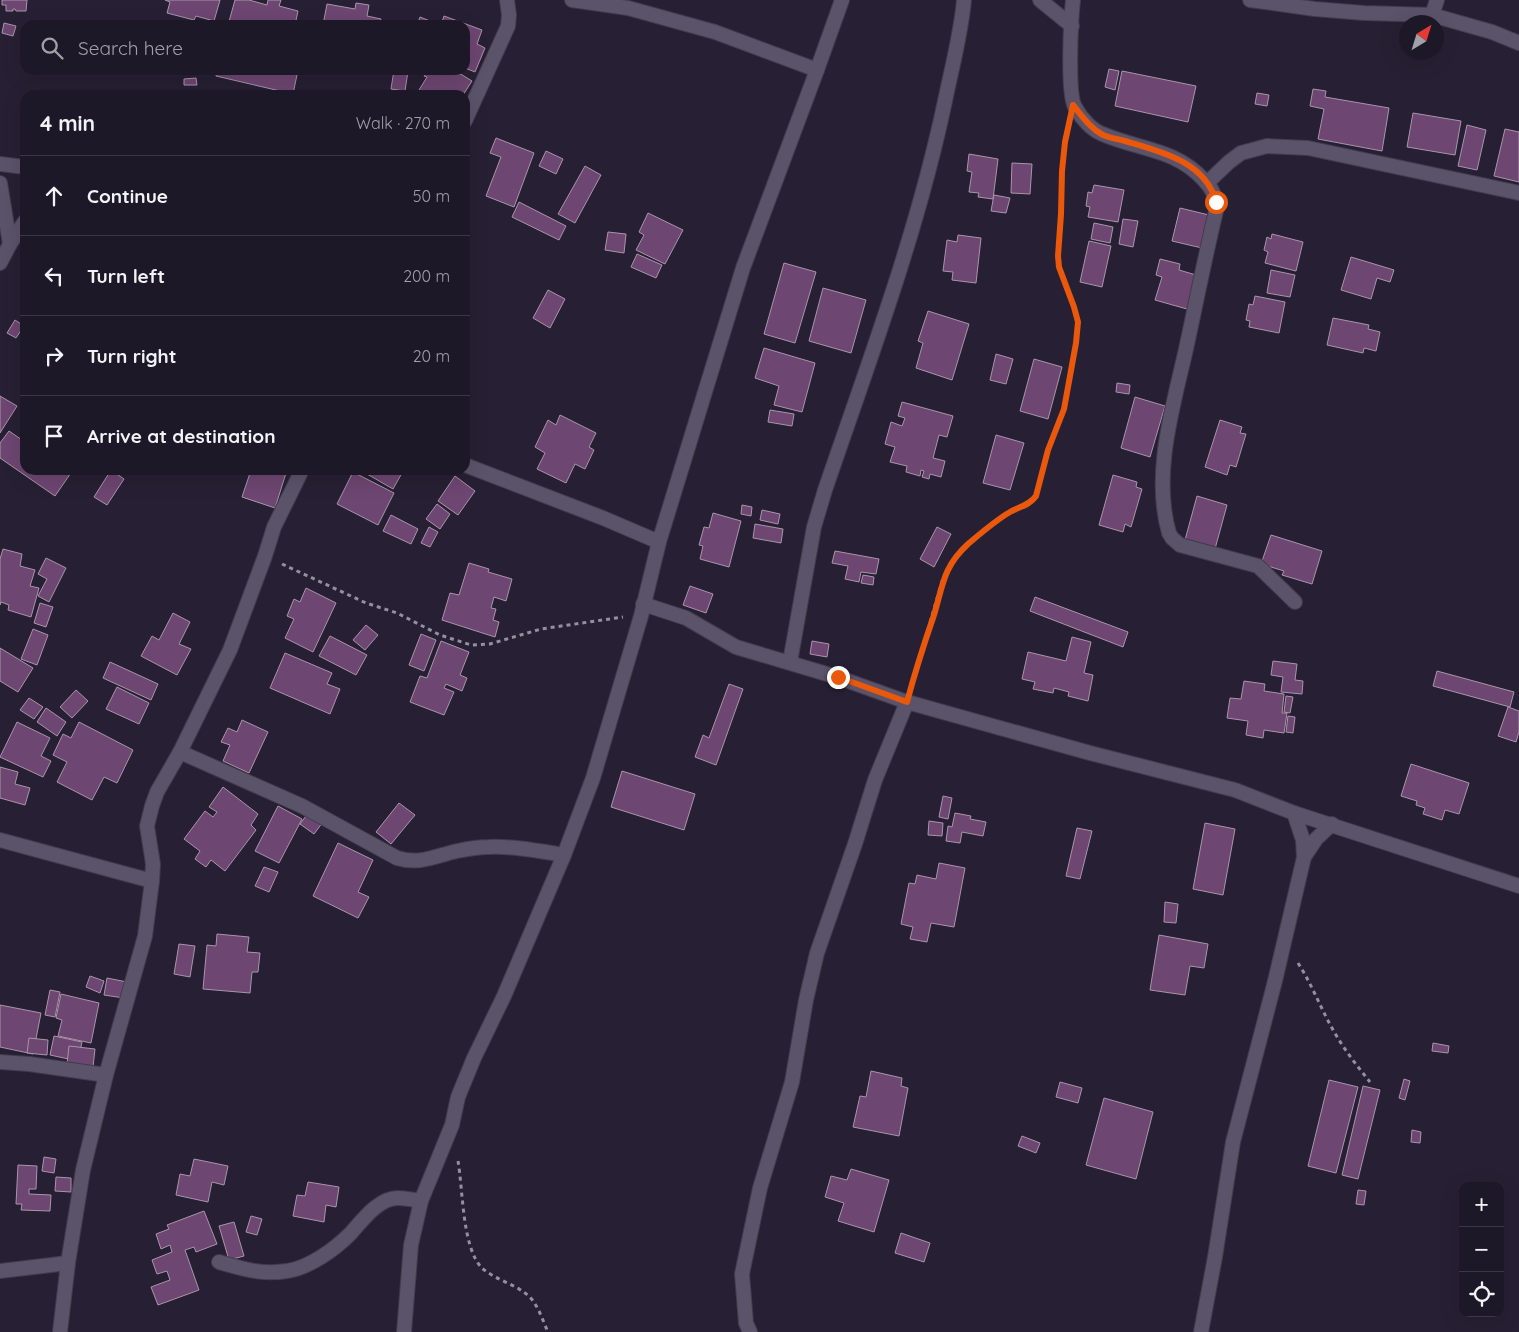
<!DOCTYPE html>
<meta charset="utf-8">
<style>
:root{--surface:#1d1827;--page:#2a2533;--text:#f1f3f6;--muted:#a0a0a7;--line:#3b3744}
body{margin:0;font-family:Quicksand,sans-serif;background:var(--page);color:var(--text)}
.controls{position:absolute;right:15px;bottom:15px;display:grid;overflow:hidden;border-radius:10px;box-shadow:0 5px 20px #0002}
.controls button{width:45px;height:45px;display:grid;place-items:center;padding:0;border:0;border-bottom:1px solid var(--line);background:var(--surface);color:var(--text);font:25px sans-serif}
.compass{position:absolute;left:1399px;top:15px;width:45px;height:45px;border-radius:50%;background:var(--surface);box-shadow:0 5px 20px #0002;rotate:38deg}
.stop{position:absolute;width:15px;height:15px;margin:-11px;border:4px solid #ea580c;border-radius:50%;background:#fff}
.stop.end{background:#ea580c;border-color:#fff;box-shadow:0 1px 5px #0008}
.list{margin:0;padding:0;list-style:none}
h2{display:flex;justify-content:space-between;align-items:center;height:65px;margin:0;padding:0 20px;font-size:21px}
h2 small{font-size:16px;font-weight:400;color:var(--muted)}
.list li{display:grid;grid-template-columns:32px 1fr auto;gap:15px;align-items:center;box-sizing:border-box;height:80px;padding:0 20px;border-top:1px solid var(--line)}
.list b{display:block;font-size:19px;white-space:nowrap}
.list em{font-size:16px;font-style:normal;color:var(--muted)}
.icon{flex:none;width:28px;height:28px;fill:none;stroke:currentColor;stroke-width:2;stroke-linecap:round;stroke-linejoin:round}
.map{position:relative;flex:none;width:1519px;height:1332px;overflow:hidden}
.search{position:absolute;background:var(--surface);box-shadow:0 5px 20px #0002;left:20px;top:20px;width:450px;height:55px;display:flex;align-items:center;gap:12px;box-sizing:border-box;padding:0 18px;border-radius:15px;color:var(--muted);font-size:19px}
.panel{position:absolute;background:var(--surface);box-shadow:0 5px 20px #0002;left:20px;top:90px;width:450px;height:385px;border-radius:15px}
.map>svg:first-child{display:block}
.building{fill:#6d4671;stroke:#a995ab}
.lines{fill:none;stroke-linecap:round;stroke-linejoin:round}
.minor-casing{stroke:#423c4d;stroke-width:16}
.path{stroke:#958fa0;stroke-width:3;stroke-dasharray:4 4;stroke-linecap:butt}
.minor{stroke:#5a536a;stroke-width:14}
.route{stroke:#ea580c;stroke-width:6}
</style>
<div class="map">
<svg width="1519" height="1332" viewBox="0 0 1519 1332">
<rect width="100%" height="100%" fill="#272034"/>
<!-- building -->
<g class="building">
<path d="M 2,0 L 27,0 L 26,11 L 16,11 L 15,9 L 13,9 L 13,11 L 6,11 L 6,5 L 2,5 Z"/>
<path d="M 165,0 L 220,0 L 214,21 L 196,16 L 194,20 L 167,13 L 170,2 Z"/>
<path d="M 235,0 L 249,0 L 267,5 L 268,0 L 281,0 L 279,6 L 298,11 L 295,25 L 228,25 Z"/>
<path d="M 356,3 L 369,5 L 367,16 L 381,19 L 380,25 L 323,25 L 327,4 L 355,9 Z"/>
<path d="M 444,16 L 482,30 L 477,44 L 485,48 L 475,72 L 465,68 L 465,25 L 441,25 Z"/>
<path d="M 420,17 L 440,25 L 417,25 Z"/>
<path d="M 198,21 L 214,23 L 213,25 L 197,25 Z"/>
<path d="M 4,23 L 16,26 L 13,36 L 2,33 Z"/>
<path d="M 1109,69 L 1119,71 L 1115,90 L 1105,87 Z"/>
<path d="M 217,70 L 278,71 L 298,70 L 293,94 L 216,76 Z"/>
<path d="M 394,70 L 408,71 L 405,91 L 391,89 Z"/>
<path d="M 428,70 L 454,70 L 472,81 L 463,95 L 416,95 L 427,77 L 424,76 Z"/>
<path d="M 1122,71 L 1196,86 L 1188,122 L 1115,106 Z"/>
<path d="M 196,78 L 197,85 L 184,85 L 184,79 Z"/>
<path d="M 1313,89 L 1326,91 L 1325,97 L 1389,108 L 1382,151 L 1318,139 L 1324,109 L 1310,106 Z"/>
<path d="M 1257,93 L 1269,95 L 1267,106 L 1255,104 Z"/>
<path d="M 1413,113 L 1461,121 L 1455,155 L 1407,147 Z"/>
<path d="M 1467,125 L 1486,130 L 1477,170 L 1458,166 Z"/>
<path d="M 1505,129 L 1519,132 L 1519,182 L 1494,176 Z"/>
<path d="M 496,138 L 534,153 L 514,207 L 486,196 L 501,157 L 490,153 Z"/>
<path d="M 546,151 L 563,159 L 556,174 L 539,166 Z"/>
<path d="M 969,154 L 998,159 L 993,199 L 978,197 L 979,193 L 969,192 L 972,172 L 967,171 Z"/>
<path d="M 1012,163 L 1032,164 L 1030,194 L 1011,193 Z"/>
<path d="M 585,166 L 601,175 L 575,223 L 558,214 Z"/>
<path d="M 1094,185 L 1124,190 L 1118,222 L 1088,217 L 1090,207 L 1086,206 L 1088,192 L 1092,193 Z"/>
<path d="M 994,195 L 1010,198 L 1006,213 L 991,211 Z"/>
<path d="M 519,202 L 566,226 L 559,240 L 512,217 Z"/>
<path d="M 1180,208 L 1209,215 L 1202,248 L 1172,241 Z"/>
<path d="M 648,213 L 683,230 L 665,264 L 636,250 L 644,235 L 639,232 Z"/>
<path d="M 1123,219 L 1138,221 L 1133,247 L 1119,244 Z"/>
<path d="M 1094,223 L 1113,227 L 1110,243 L 1091,239 Z"/>
<path d="M 608,232 L 626,234 L 624,253 L 605,250 Z"/>
<path d="M 1272,234 L 1303,242 L 1296,271 L 1265,263 L 1268,252 L 1264,250 L 1267,237 L 1271,239 Z"/>
<path d="M 958,235 L 981,238 L 976,283 L 952,280 L 953,272 L 943,271 L 947,240 L 957,242 Z"/>
<path d="M 1089,241 L 1111,246 L 1102,287 L 1080,282 Z"/>
<path d="M 637,254 L 662,265 L 656,278 L 631,267 Z"/>
<path d="M 1351,257 L 1394,270 L 1390,282 L 1377,278 L 1371,299 L 1341,290 Z"/>
<path d="M 1160,259 L 1180,264 L 1179,270 L 1196,275 L 1187,309 L 1155,300 L 1162,277 L 1156,275 Z"/>
<path d="M 784,263 L 816,272 L 795,343 L 764,334 Z"/>
<path d="M 1271,270 L 1295,275 L 1290,297 L 1267,293 Z"/>
<path d="M 823,288 L 866,300 L 851,353 L 809,341 Z"/>
<path d="M 548,290 L 565,299 L 550,328 L 533,318 Z"/>
<path d="M 1255,296 L 1285,302 L 1279,333 L 1249,327 L 1250,321 L 1246,320 L 1249,304 L 1253,305 Z"/>
<path d="M 928,311 L 969,324 L 952,380 L 916,368 L 923,343 L 918,341 Z"/>
<path d="M 1333,318 L 1369,325 L 1368,329 L 1380,332 L 1376,351 L 1364,348 L 1363,353 L 1327,345 Z"/>
<path d="M 15,320 L 24,326 L 16,338 L 7,333 Z"/>
<path d="M 764,348 L 815,363 L 802,412 L 774,405 L 779,386 L 755,378 Z"/>
<path d="M 996,354 L 1013,359 L 1006,384 L 990,380 Z"/>
<path d="M 1034,359 L 1062,367 L 1048,419 L 1020,411 Z"/>
<path d="M 1117,383 L 1130,385 L 1129,394 L 1116,392 Z"/>
<path d="M 0,396 L 17,406 L 0,433 Z"/>
<path d="M 1135,397 L 1165,406 L 1150,457 L 1121,448 Z"/>
<path d="M 902,402 L 953,416 L 947,437 L 939,435 L 933,458 L 945,461 L 941,477 L 930,474 L 929,479 L 922,477 L 924,471 L 921,470 L 920,476 L 906,472 L 907,466 L 890,462 L 895,447 L 885,444 L 891,422 L 902,426 L 905,418 L 898,416 Z"/>
<path d="M 770,410 L 794,414 L 792,426 L 768,422 Z"/>
<path d="M 560,415 L 596,433 L 589,447 L 594,450 L 585,469 L 575,464 L 566,483 L 537,469 L 545,453 L 535,447 L 548,420 L 556,425 Z"/>
<path d="M 1220,420 L 1242,427 L 1240,433 L 1246,434 L 1236,467 L 1230,465 L 1227,475 L 1205,467 Z"/>
<path d="M 9,431 L 25,442 L 25,470 L 73,470 L 55,496 L 0,458 L 0,443 Z"/>
<path d="M 996,435 L 1024,443 L 1010,490 L 983,483 Z"/>
<path d="M 111,470 L 124,479 L 107,505 L 94,497 Z"/>
<path d="M 251,470 L 287,470 L 275,508 L 242,497 Z"/>
<path d="M 360,470 L 397,470 L 402,473 L 393,489 Z"/>
<path d="M 353,472 L 394,493 L 378,525 L 337,504 Z"/>
<path d="M 1113,475 L 1137,482 L 1136,487 L 1142,489 L 1131,527 L 1125,524 L 1123,532 L 1099,525 Z"/>
<path d="M 455,476 L 475,491 L 458,515 L 438,501 Z"/>
<path d="M 1197,496 L 1227,505 L 1215,549 L 1185,540 Z"/>
<path d="M 437,504 L 450,514 L 440,529 L 426,519 Z"/>
<path d="M 742,505 L 752,507 L 751,516 L 741,514 Z"/>
<path d="M 762,510 L 780,514 L 778,524 L 760,520 Z"/>
<path d="M 713,513 L 741,521 L 729,567 L 700,559 L 703,546 L 699,545 L 704,527 L 709,528 Z"/>
<path d="M 391,515 L 418,529 L 411,544 L 383,531 Z"/>
<path d="M 755,524 L 783,529 L 781,543 L 753,538 Z"/>
<path d="M 429,527 L 438,532 L 430,547 L 421,543 Z"/>
<path d="M 937,527 L 951,534 L 934,567 L 920,559 Z"/>
<path d="M 1271,535 L 1322,551 L 1312,584 L 1282,575 L 1284,571 L 1261,564 Z"/>
<path d="M 3,549 L 22,554 L 20,566 L 35,570 L 30,586 L 39,588 L 31,617 L 8,610 L 9,605 L 1,602 L 0,605 L 0,559 Z"/>
<path d="M 835,551 L 879,559 L 876,574 L 861,572 L 859,582 L 845,579 L 848,566 L 832,563 Z"/>
<path d="M 46,558 L 66,568 L 49,602 L 38,596 L 47,579 L 38,574 Z"/>
<path d="M 469,563 L 489,569 L 488,572 L 512,579 L 506,601 L 494,597 L 491,608 L 496,609 L 493,620 L 499,622 L 495,637 L 442,620 L 450,593 L 459,595 Z"/>
<path d="M 863,575 L 874,577 L 873,585 L 861,583 Z"/>
<path d="M 690,586 L 713,594 L 706,613 L 683,605 Z"/>
<path d="M 306,588 L 336,603 L 313,652 L 285,638 L 294,619 L 287,616 L 294,599 L 300,602 Z"/>
<path d="M 1035,597 L 1128,632 L 1123,647 L 1030,611 Z"/>
<path d="M 40,603 L 53,607 L 46,627 L 34,623 Z"/>
<path d="M 173,613 L 190,622 L 179,644 L 191,649 L 177,675 L 141,656 L 152,636 L 159,640 Z"/>
<path d="M 366,625 L 378,635 L 365,650 L 353,640 Z"/>
<path d="M 33,629 L 48,635 L 37,665 L 21,659 Z"/>
<path d="M 421,634 L 436,640 L 424,671 L 409,665 Z"/>
<path d="M 330,636 L 367,655 L 356,675 L 319,656 Z"/>
<path d="M 1072,637 L 1091,642 L 1084,673 L 1093,675 L 1088,701 L 1068,696 L 1069,692 L 1054,688 L 1053,693 L 1033,689 L 1035,682 L 1022,679 L 1028,652 L 1066,661 Z"/>
<path d="M 441,641 L 469,652 L 460,675 L 467,678 L 462,691 L 446,684 L 444,688 L 454,692 L 444,715 L 410,702 L 420,676 L 427,678 Z"/>
<path d="M 812,641 L 829,644 L 827,657 L 810,654 Z"/>
<path d="M 0,648 L 33,668 L 18,692 L 0,681 Z"/>
<path d="M 285,653 L 332,673 L 327,684 L 340,689 L 330,714 L 270,688 Z"/>
<path d="M 1273,661 L 1297,664 L 1295,680 L 1303,681 L 1302,694 L 1281,692 L 1283,677 L 1271,675 Z"/>
<path d="M 110,662 L 158,684 L 151,700 L 103,678 Z"/>
<path d="M 1437,671 L 1514,692 L 1510,707 L 1433,686 Z"/>
<path d="M 1244,681 L 1265,684 L 1264,691 L 1284,694 L 1282,713 L 1287,713 L 1284,733 L 1264,730 L 1263,738 L 1246,735 L 1248,721 L 1227,718 L 1230,698 L 1241,699 Z"/>
<path d="M 729,684 L 743,689 L 716,765 L 695,757 L 703,735 L 709,738 Z"/>
<path d="M 117,687 L 149,703 L 139,724 L 106,709 Z"/>
<path d="M 76,690 L 88,701 L 72,718 L 60,707 Z"/>
<path d="M 1286,696 L 1293,697 L 1290,713 L 1284,712 Z"/>
<path d="M 29,698 L 43,707 L 34,719 L 20,710 Z"/>
<path d="M 1508,707 L 1519,711 L 1519,732 L 1516,742 L 1498,736 Z"/>
<path d="M 46,708 L 66,722 L 57,736 L 37,722 Z"/>
<path d="M 1288,716 L 1295,717 L 1293,733 L 1286,732 Z"/>
<path d="M 242,720 L 268,732 L 249,773 L 223,761 L 230,745 L 221,742 L 228,728 L 237,732 Z"/>
<path d="M 17,722 L 50,738 L 41,756 L 51,761 L 43,777 L 0,757 Z"/>
<path d="M 79,722 L 133,750 L 117,783 L 104,777 L 92,800 L 57,782 L 67,762 L 53,755 L 63,734 L 71,738 Z"/>
<path d="M 1411,764 L 1469,783 L 1459,814 L 1445,810 L 1442,820 L 1423,814 L 1425,808 L 1416,805 L 1417,801 L 1401,796 Z"/>
<path d="M 0,767 L 18,772 L 15,784 L 30,788 L 25,805 L 0,798 Z"/>
<path d="M 622,771 L 695,794 L 684,830 L 611,807 Z"/>
<path d="M 223,787 L 258,814 L 251,825 L 256,830 L 225,871 L 211,860 L 206,867 L 195,859 L 200,851 L 184,839 L 205,811 L 213,817 L 217,812 L 209,807 Z"/>
<path d="M 943,796 L 952,798 L 948,819 L 939,817 Z"/>
<path d="M 399,803 L 415,815 L 391,844 L 376,832 Z"/>
<path d="M 278,806 L 302,819 L 279,863 L 255,851 Z"/>
<path d="M 309,812 L 323,822 L 314,834 L 300,824 Z"/>
<path d="M 955,813 L 971,816 L 970,819 L 986,822 L 983,836 L 962,832 L 960,843 L 946,841 L 948,826 L 952,827 Z"/>
<path d="M 929,821 L 943,823 L 942,836 L 928,835 Z"/>
<path d="M 1205,823 L 1235,829 L 1223,895 L 1193,889 Z"/>
<path d="M 1077,828 L 1092,831 L 1080,879 L 1066,876 Z"/>
<path d="M 338,843 L 373,860 L 358,892 L 369,897 L 358,918 L 313,896 Z"/>
<path d="M 939,863 L 965,868 L 954,927 L 931,923 L 927,942 L 910,939 L 913,927 L 901,924 L 909,883 L 915,884 L 917,875 L 936,879 Z"/>
<path d="M 264,867 L 278,872 L 269,892 L 255,886 Z"/>
<path d="M 1165,902 L 1178,904 L 1176,923 L 1164,922 Z"/>
<path d="M 217,934 L 249,937 L 247,952 L 260,953 L 258,972 L 252,972 L 250,993 L 203,989 L 207,945 L 216,946 Z"/>
<path d="M 1159,935 L 1208,944 L 1204,968 L 1190,966 L 1185,995 L 1150,990 Z"/>
<path d="M 179,944 L 195,946 L 190,977 L 174,974 Z"/>
<path d="M 90,976 L 104,981 L 100,993 L 86,987 Z"/>
<path d="M 107,978 L 127,982 L 124,998 L 104,995 Z"/>
<path d="M 50,990 L 60,992 L 55,1017 L 45,1015 Z"/>
<path d="M 61,994 L 99,1003 L 91,1043 L 58,1036 L 62,1020 L 56,1018 Z"/>
<path d="M 0,1005 L 41,1013 L 33,1054 L 0,1047 Z"/>
<path d="M 54,1036 L 82,1042 L 78,1061 L 50,1055 Z"/>
<path d="M 29,1038 L 48,1040 L 47,1055 L 27,1053 Z"/>
<path d="M 1433,1043 L 1449,1046 L 1448,1053 L 1432,1051 Z"/>
<path d="M 69,1046 L 95,1049 L 93,1067 L 67,1064 Z"/>
<path d="M 871,1071 L 902,1078 L 901,1086 L 908,1088 L 899,1136 L 853,1127 L 860,1096 L 866,1097 Z"/>
<path d="M 1404,1079 L 1410,1081 L 1405,1100 L 1399,1098 Z"/>
<path d="M 1329,1080 L 1358,1087 L 1336,1173 L 1308,1166 Z"/>
<path d="M 1060,1082 L 1082,1088 L 1078,1103 L 1056,1097 Z"/>
<path d="M 1363,1086 L 1380,1090 L 1358,1179 L 1342,1175 Z"/>
<path d="M 1104,1098 L 1153,1112 L 1136,1179 L 1086,1165 Z"/>
<path d="M 1412,1130 L 1421,1132 L 1420,1143 L 1411,1142 Z"/>
<path d="M 1022,1136 L 1040,1143 L 1036,1153 L 1018,1146 Z"/>
<path d="M 44,1157 L 56,1159 L 54,1173 L 42,1171 Z"/>
<path d="M 194,1159 L 228,1166 L 224,1185 L 212,1182 L 208,1202 L 176,1195 L 180,1174 L 190,1176 Z"/>
<path d="M 18,1165 L 37,1166 L 36,1189 L 29,1189 L 29,1194 L 51,1195 L 50,1211 L 21,1210 L 22,1204 L 16,1204 Z"/>
<path d="M 851,1169 L 889,1180 L 874,1232 L 838,1221 L 844,1203 L 825,1197 L 831,1176 L 847,1180 Z"/>
<path d="M 56,1177 L 71,1178 L 71,1192 L 55,1191 Z"/>
<path d="M 308,1182 L 339,1187 L 336,1207 L 326,1205 L 324,1222 L 293,1216 L 297,1195 L 305,1196 Z"/>
<path d="M 1358,1190 L 1366,1191 L 1364,1205 L 1356,1204 Z"/>
<path d="M 204,1211 L 217,1244 L 196,1252 L 194,1247 L 185,1250 L 199,1290 L 158,1305 L 151,1287 L 170,1280 L 167,1271 L 157,1274 L 152,1260 L 172,1252 L 170,1245 L 161,1249 L 156,1234 L 169,1229 L 167,1225 Z"/>
<path d="M 251,1216 L 262,1219 L 257,1235 L 246,1232 Z"/>
<path d="M 234,1222 L 244,1256 L 229,1260 L 219,1226 Z"/>
<path d="M 901,1233 L 930,1243 L 924,1262 L 895,1253 Z"/>
</g>
<g class="lines">
<!-- minor casing -->
<g class="minor-casing">
<g id="minor">
<path d="M 572,0 L 628,8 L 715,32 L 817,70"/>
<path d="M 1040,0 L 1072,26"/>
<path d="M 1073,0 C 1071,18 1067,94 1075,107 C 1081,118 1092,131 1105,135 C 1141,150 1176,149 1204,180 C 1213,189 1217,198 1216,211 C 1205,257 1196,303 1186,349 C 1173,407 1152,474 1169,533 L 1172,538 L 1180,545 L 1258,566 L 1295,602"/>
<path d="M 1250,0 L 1315,9 L 1364,13 L 1432,15 L 1492,32 L 1519,43"/>
<path d="M 1432,15 L 1437,0"/>
<path d="M 465,121 L 508,26 L 509,15 L 507,0"/>
<path d="M 0,164 L 25,167"/>
<path d="M 0,183 L 10,244"/>
<path d="M 1207,183 L 1229,162 L 1241,153 L 1267,146 L 1308,148 L 1519,193"/>
<path d="M 0,263 L 10,244 L 25,221"/>
<path d="M 465,465 L 603,518 L 659,542"/>
<path d="M 643,604 L 686,618 L 736,647 L 837,677 L 907,702 L 1090,753 L 1235,790 L 1294,813 L 1519,886"/>
<path d="M 790,662 L 814,527 L 825,490 C 869,361 917,234 945,101 C 952,67 961,34 964,0"/>
<path d="M 180,752 L 302,806 L 397,858 C 420,865 435,856 457,851 C 467,849 478,847 488,847 C 513,846 539,851 564,855"/>
<path d="M 0,840 L 152,881"/>
<path d="M 1304,857 L 1316,839 L 1332,824"/>
<path d="M 0,1062 L 29,1064 L 106,1075"/>
<path d="M 219,1262 C 242,1269 263,1275 287,1271 C 309,1268 335,1249 350,1234 C 362,1221 378,1198 398,1198 C 405,1198 414,1200 421,1201"/>
<path d="M 0,1271 L 68,1263"/>
<path d="M 60,1332 L 68,1263 L 83,1170 L 106,1075 L 145,936 L 152,881 L 153,864 L 147,826 L 152,806 L 157,792 L 180,752 L 230,650 L 265,556 L 274,527 L 302,470"/>
<path d="M 404,1332 L 411,1245 L 421,1201 L 452,1125 L 458,1097 L 474,1058 L 504,996 L 564,855 L 593,778 L 641,616 L 659,542 L 743,268 L 817,70 L 842,0"/>
<path d="M 750,1332 L 746,1323 L 742,1274 L 760,1188 L 792,1082 L 806,1000 L 817,953 L 855,844 L 875,780 L 907,702"/>
<path d="M 1201,1332 L 1215,1257 L 1233,1142 L 1275,981 L 1304,857 L 1303,840 L 1294,813"/>
</g>
</g>
<!-- path -->
<g class="path">
<path d="M 282,564 L 366,603 L 397,613 L 440,635 L 471,645 L 490,644 L 541,629 L 623,617"/>
<path d="M 912,684 L 943,578 L 952,562 L 967,545 L 1009,512 L 1034,499 L 1048,450 L 1065,409 L 1076,343 L 1078,323 L 1074,307 L 1059,267 L 1058,256 L 1061,214 L 1062,171 L 1068,129"/>
<path d="M 1298,963 C 1313,986 1322,1012 1336,1035 C 1346,1052 1358,1067 1370,1082"/>
<path d="M 458,1161 C 463,1189 462,1248 482,1268 C 494,1279 512,1283 525,1293 C 537,1301 542,1319 548,1332"/>
</g>
<!-- minor -->
<use href="#minor" class="minor"/>
</g>
<g class="lines">
<!-- route -->
<path class="route" d="M 838,677 L 907,702 C 915,672 924,644 934,615 C 943,585 943,567 968,544 C 981,533 996,520 1010,512 C 1019,507 1030,505 1036,496 L 1048,450 L 1064,409 L 1076,343 L 1078,322 L 1074,307 L 1059,267 L 1058,256 L 1061,214 L 1062,171 L 1065,142 L 1073,105 C 1082,116 1090,128 1103,135 C 1110,138 1118,139 1125,141 C 1160,151 1206,162 1216,202"/>
</g>
</svg>
<div class="controls">
<button>+</button>
<button>−</button>
<button><svg class="icon" aria-label="locate" viewBox="0 0 24 24"><circle cx="12" cy="12" r="6"/><path d="M12 2v4M12 18v4M2 12h4M18 12h4"/></svg></button>
</div>
<svg class="compass" viewBox="-18 -18 36 36"><path d="M0-13l5 13h-10z" fill="#e53935"/><path d="M0 13l5-13h-10z" fill="#a0a0a7"/></svg>
<div class="stop" style="left:1216px;top:202px"></div>
<div class="stop end" style="left:838px;top:677px"></div>
<div class="search"><svg class="icon" aria-label="search" viewBox="0 0 24 24"><circle cx="10" cy="10" r="6"/><path d="M15 15l6 6"/></svg>Search here</div>
<section class="panel">
<h2>4 min<small>Walk · 270 m</small></h2>
<ul class="list">
<li><svg class="icon" aria-label="ahead" viewBox="0 0 24 24"><path d="M12 20V5M6 11l6-6 6 6"/></svg><div><b>Continue</b></div><em>50 m</em></li>
<li><svg class="icon" aria-label="left" viewBox="0 0 24 24"><path d="M17 20v-9H6M10 6l-5 5 5 5"/></svg><div><b>Turn left</b></div><em>200 m</em></li>
<li><svg class="icon" aria-label="right" viewBox="0 0 24 24"><path d="M7 20v-9h11M14 6l5 5-5 5"/></svg><div><b>Turn right</b></div><em>20 m</em></li>
<li><svg class="icon" aria-label="arrive" viewBox="0 0 24 24"><path d="M6 21V4h12l-3 4 3 4H6"/></svg><div><b>Arrive at destination</b></div></li>
</ul>
</section>
</div>
